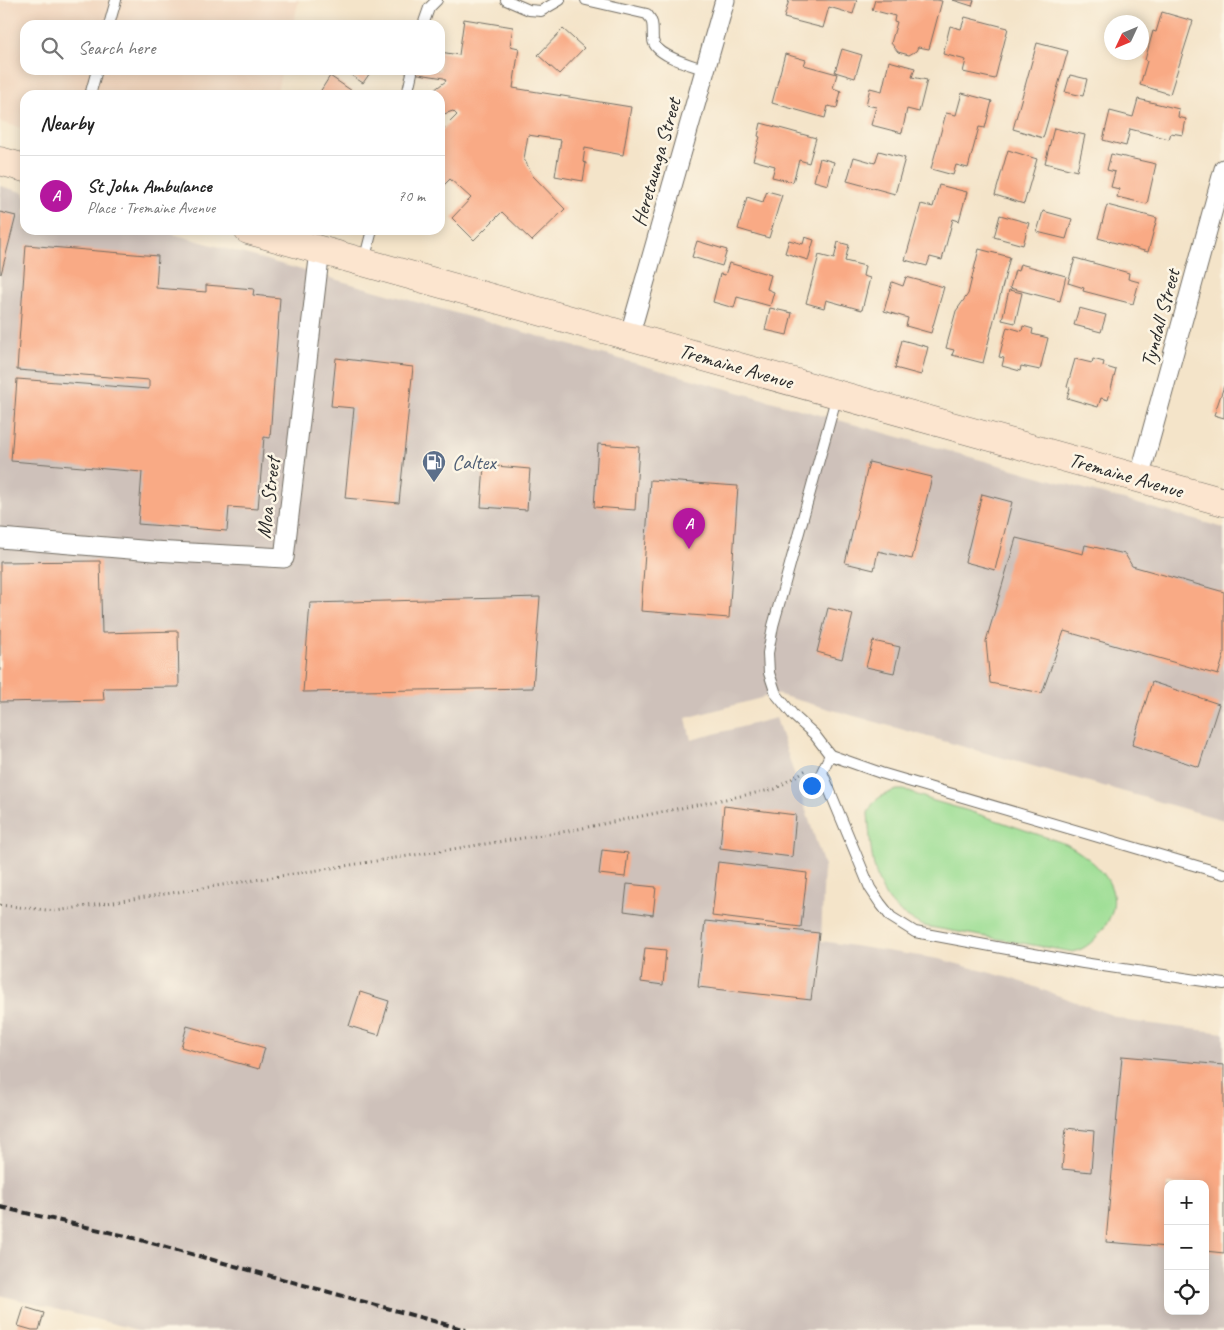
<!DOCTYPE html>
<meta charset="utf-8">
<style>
:root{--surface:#fff;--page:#f2f2f2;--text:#222;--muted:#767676;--line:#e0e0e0;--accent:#b5179e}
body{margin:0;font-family:Caveat,sans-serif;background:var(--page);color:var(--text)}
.controls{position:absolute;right:15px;bottom:15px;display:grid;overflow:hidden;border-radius:10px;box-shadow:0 2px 12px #0003}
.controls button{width:45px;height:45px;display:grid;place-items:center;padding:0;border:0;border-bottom:1px solid var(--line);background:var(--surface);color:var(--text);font:25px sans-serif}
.compass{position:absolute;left:1104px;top:15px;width:45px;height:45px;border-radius:50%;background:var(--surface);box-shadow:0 2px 12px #0003;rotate:226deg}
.you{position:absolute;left:811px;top:785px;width:18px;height:18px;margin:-12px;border:4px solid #fff;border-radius:50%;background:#1a73e8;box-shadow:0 0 0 8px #1a73e833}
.badge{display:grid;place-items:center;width:32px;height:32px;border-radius:50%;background:var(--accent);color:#fff;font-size:16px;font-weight:700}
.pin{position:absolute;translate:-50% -41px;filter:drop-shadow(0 1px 2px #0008)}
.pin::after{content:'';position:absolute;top:26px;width:18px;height:15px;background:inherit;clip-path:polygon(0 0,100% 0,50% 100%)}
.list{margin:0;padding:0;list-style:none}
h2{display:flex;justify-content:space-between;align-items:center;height:65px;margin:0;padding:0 20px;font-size:21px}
h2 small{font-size:16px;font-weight:400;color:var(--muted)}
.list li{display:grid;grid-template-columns:32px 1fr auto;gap:15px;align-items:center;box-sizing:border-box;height:80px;padding:0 20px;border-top:1px solid var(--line)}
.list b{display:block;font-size:19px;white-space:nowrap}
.list p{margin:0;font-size:16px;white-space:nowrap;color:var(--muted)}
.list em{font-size:16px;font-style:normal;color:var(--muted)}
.icon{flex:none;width:28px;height:28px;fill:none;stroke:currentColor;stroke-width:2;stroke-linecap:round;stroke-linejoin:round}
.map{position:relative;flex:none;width:1224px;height:1330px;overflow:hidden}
.search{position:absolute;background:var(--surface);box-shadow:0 2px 12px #0003;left:20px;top:20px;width:425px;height:55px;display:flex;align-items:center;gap:12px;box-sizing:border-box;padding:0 18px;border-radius:15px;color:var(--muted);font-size:19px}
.panel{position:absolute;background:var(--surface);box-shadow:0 2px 12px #0003;left:20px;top:90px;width:425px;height:145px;border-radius:15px}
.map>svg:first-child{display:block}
.built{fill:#f1d5bd}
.industrial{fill:#cec1ba;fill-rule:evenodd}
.green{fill:#9dde94;stroke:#648460}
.building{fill:#f9aa85}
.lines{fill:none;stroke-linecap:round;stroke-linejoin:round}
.lane-casing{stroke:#716c62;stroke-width:12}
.street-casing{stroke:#716c62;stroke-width:21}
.secondary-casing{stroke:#716c62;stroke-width:29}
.path{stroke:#716c62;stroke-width:3;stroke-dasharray:1 4;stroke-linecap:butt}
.lane{stroke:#fff;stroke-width:10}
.street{stroke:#fff;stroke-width:19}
.secondary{stroke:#fce5cf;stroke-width:28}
.rail{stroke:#2b2b2b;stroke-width:4;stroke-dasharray:8 4;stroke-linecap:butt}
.labels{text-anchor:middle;stroke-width:5;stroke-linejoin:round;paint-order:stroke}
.street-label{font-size:21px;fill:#2b2b2b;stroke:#fcf5e5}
.service-label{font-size:21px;fill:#4e5e75;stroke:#fcf5e5;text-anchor:start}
</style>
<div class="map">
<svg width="1224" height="1330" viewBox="0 0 1224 1330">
<rect width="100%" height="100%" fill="#fcf5e5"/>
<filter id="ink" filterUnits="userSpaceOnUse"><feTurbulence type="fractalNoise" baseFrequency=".02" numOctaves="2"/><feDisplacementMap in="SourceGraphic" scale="10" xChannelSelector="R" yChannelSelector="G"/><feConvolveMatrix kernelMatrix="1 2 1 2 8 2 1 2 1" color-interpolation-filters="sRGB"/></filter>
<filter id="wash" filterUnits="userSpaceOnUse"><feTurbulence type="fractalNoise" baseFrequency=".0096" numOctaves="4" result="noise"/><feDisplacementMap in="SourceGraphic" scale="20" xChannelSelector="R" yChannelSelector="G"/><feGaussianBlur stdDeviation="1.12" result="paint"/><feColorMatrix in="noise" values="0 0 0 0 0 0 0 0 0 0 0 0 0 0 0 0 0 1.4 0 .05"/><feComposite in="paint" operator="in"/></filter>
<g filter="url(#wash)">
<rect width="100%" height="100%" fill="#f4e4c9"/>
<!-- built -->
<path class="built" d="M 0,0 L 299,0 L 293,25 L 25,25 L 25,70 L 282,70 L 276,95 L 25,95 L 25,129 L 0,122 Z"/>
<!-- industrial -->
<path class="industrial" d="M 0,186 L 25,193 L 25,230 L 159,230 L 1224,528 L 1224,820 L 776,694 L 686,718 L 691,740 L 776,718 L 824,866 L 821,941 L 939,959 L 1013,979 L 1128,1021 L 1224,1033 L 1224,1330 L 138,1330 L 0,1295 ZM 1168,1184 L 1205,1184 L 1205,1311 L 1168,1311 Z"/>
<!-- green -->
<path class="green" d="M 897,790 L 904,790 L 934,801 L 969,811 L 1066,844 C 1098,862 1131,891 1103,929 C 1095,940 1086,949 1073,952 L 924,926 C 872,904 872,863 868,813 C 873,799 883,794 897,790 Z"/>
<g id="blocks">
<!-- building -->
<g class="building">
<path d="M 789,0 L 857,0 L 853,14 L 829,7 L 823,28 L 784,18 Z"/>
<path d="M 875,0 L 937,0 L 942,1 L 929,49 L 918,47 L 916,51 L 909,55 L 898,52 L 891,43 L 897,22 L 894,21 L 895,16 L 872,10 Z"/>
<path d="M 953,0 L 974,0 L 972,6 Z"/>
<path d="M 1162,12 L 1193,21 L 1170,94 L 1140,85 L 1147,61 L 1145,60 L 1153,31 L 1156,32 Z"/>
<path d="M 965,17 L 1008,28 L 995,79 L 963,72 L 966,60 L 943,54 L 950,26 L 961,29 Z"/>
<path d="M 464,19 L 513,27 L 510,46 L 519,48 L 513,88 L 631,107 L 623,155 L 585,148 L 583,162 L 586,163 L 583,181 L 555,176 L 561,140 L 528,135 L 524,159 L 533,176 L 565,209 L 532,241 L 502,212 L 474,240 L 452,218 L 471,198 L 450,179 L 440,189 L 440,132 L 457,115 L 453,111 L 441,115 L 440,95 L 431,95 L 430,93 L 446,81 L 444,78 L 400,71 L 440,70 L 440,52 L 459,55 Z"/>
<path d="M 563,29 L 584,48 L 559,74 L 538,55 Z"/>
<path d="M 1037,43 L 1068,51 L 1043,138 L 1013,129 Z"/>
<path d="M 842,49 L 862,55 L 855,78 L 835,72 Z"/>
<path d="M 785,54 L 806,60 L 804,65 L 837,74 L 833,88 L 841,91 L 837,108 L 828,106 L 825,118 L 772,103 Z"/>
<path d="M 889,61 L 915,68 L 912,77 L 927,80 L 919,112 L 907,109 L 902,133 L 871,125 L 876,107 L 866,105 L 870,88 L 882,91 Z"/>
<path d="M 343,70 L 372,70 L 363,83 Z"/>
<path d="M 1070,75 L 1087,79 L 1083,96 L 1065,92 Z"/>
<path d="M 330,76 L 358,95 L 318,95 Z"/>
<path d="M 962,93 L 992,101 L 985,128 L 979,127 L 968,168 L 956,165 L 953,175 L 931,169 L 946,113 L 956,115 Z"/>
<path d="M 1138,99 L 1179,109 L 1178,117 L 1186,119 L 1183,135 L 1171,133 L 1169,139 L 1130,129 L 1126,146 L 1103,140 L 1110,111 L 1133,117 Z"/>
<path d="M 761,123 L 816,138 L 809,163 L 799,160 L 793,182 L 772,177 L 775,166 L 753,160 L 760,137 L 758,136 Z"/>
<path d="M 1054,128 L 1085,135 L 1077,171 L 1045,163 Z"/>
<path d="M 1008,150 L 1037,159 L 1024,204 L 995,195 Z"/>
<path d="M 879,151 L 905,158 L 895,194 L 847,181 L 854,157 L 875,163 Z"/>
<path d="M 1111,154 L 1156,164 L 1147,204 L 1117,197 L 1119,189 L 1111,187 L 1115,172 L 1107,170 Z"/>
<path d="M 820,158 L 834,162 L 828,185 L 814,181 Z"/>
<path d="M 939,185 L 967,192 L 959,221 L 953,219 L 942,260 L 930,257 L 927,266 L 905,260 L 921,204 L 933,207 Z"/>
<path d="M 767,191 L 782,195 L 769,238 L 738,229 L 747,197 L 763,202 Z"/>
<path d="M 1107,205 L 1157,218 L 1148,252 L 1098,238 Z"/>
<path d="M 1043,211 L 1072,219 L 1066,239 L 1037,232 Z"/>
<path d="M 0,212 L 16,216 L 1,274 L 0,273 Z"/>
<path d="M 1000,215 L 1029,223 L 1023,245 L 994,237 Z"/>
<path d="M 805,237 L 814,240 L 808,260 L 785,253 L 789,240 L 803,244 Z"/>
<path d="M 697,241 L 727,250 L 722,266 L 692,257 Z"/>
<path d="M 838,242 L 849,245 L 845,261 L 865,266 L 863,276 L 870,278 L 862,310 L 826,300 L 824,308 L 806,303 L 819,255 L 834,259 Z"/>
<path d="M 26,245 L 158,256 L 156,288 L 206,292 L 206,285 L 254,289 L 253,295 L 280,298 L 270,438 L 264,437 L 258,509 L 229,507 L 227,531 L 138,524 L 142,472 L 11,461 L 17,379 L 149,389 L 149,380 L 17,370 Z"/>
<path d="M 979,249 L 1010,257 L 983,363 L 952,355 L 954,350 L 946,348 L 956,311 L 968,294 Z"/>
<path d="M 1075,258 L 1129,273 L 1128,279 L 1139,282 L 1133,304 L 1083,291 L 1084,288 L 1068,283 Z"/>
<path d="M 729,263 L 771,275 L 767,289 L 774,292 L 770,306 L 737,297 L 734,308 L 713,302 L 720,274 L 725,275 Z"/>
<path d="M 1020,264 L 1066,276 L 1060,301 L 1010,288 L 1015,270 L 1018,271 Z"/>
<path d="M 906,277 L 944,287 L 931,333 L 906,326 L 908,318 L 884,311 L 892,282 L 903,286 Z"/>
<path d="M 1009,290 L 1022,293 L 1015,323 L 1002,320 Z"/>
<path d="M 770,308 L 792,313 L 787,335 L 765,330 Z"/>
<path d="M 1079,308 L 1106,315 L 1101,332 L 1074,325 Z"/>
<path d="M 1023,326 L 1033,329 L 1032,334 L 1048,338 L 1040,370 L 1021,366 L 1020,371 L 1002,366 L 1004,358 L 999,357 L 1007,327 L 1022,331 Z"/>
<path d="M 902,340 L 928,347 L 921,375 L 895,368 Z"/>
<path d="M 336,358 L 413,367 L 399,503 L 345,498 L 354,408 L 331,406 Z"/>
<path d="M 1075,359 L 1092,363 L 1093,359 L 1104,362 L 1103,366 L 1116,370 L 1108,400 L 1101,398 L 1098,407 L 1067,398 L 1070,388 L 1067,387 Z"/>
<path d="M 1224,386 L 1224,418 L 1214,415 Z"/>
<path d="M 598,444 L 639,447 L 635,510 L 594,507 Z"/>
<path d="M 869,462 L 932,477 L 912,559 L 878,551 L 874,570 L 845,563 Z"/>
<path d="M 484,465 L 530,469 L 527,510 L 481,507 Z"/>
<path d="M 650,480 L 738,486 L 729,618 L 641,611 Z"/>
<path d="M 982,494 L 1012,502 L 995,570 L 965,562 Z"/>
<path d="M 1016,538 L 1083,554 L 1085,545 L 1125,554 L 1132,566 L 1224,592 L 1224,655 L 1218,675 L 1064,631 L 1042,693 L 990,683 L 986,641 Z"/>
<path d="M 100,561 L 102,633 L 178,631 L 179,687 L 103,688 L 104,700 L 0,702 L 0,562 Z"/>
<path d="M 540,597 L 533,688 L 303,692 L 310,603 Z"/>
<path d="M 828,608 L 853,614 L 842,659 L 817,652 Z"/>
<path d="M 873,641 L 900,647 L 894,673 L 866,667 Z"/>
<path d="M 1152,682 L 1219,704 L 1199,767 L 1132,745 Z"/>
<path d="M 724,806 L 796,815 L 792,857 L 720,848 Z"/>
<path d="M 602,850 L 628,853 L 625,877 L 599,874 Z"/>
<path d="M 718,862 L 807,873 L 801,927 L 712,916 Z"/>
<path d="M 627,884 L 656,887 L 653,915 L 624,911 Z"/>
<path d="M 705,921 L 819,933 L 811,1000 L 698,987 Z"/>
<path d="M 645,948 L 666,950 L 663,985 L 641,982 Z"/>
<path d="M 360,992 L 389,1001 L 379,1035 L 349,1026 Z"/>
<path d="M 187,1026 L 265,1048 L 259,1069 L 181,1047 Z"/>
<path d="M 1122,1056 L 1224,1065 L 1224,1253 L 1205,1251 L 1205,1184 L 1168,1184 L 1168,1247 L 1106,1242 Z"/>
<path d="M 1066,1128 L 1094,1131 L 1091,1172 L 1062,1169 Z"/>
<path d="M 24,1307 L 44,1313 L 39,1330 L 32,1330 L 18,1326 Z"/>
</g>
</g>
</g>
<g filter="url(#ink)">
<use href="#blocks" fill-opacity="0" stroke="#716c62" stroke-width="1"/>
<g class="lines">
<!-- lane casing -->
<g class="lane-casing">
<g id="lane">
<path d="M 506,0 L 529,10 L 541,11 L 560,0"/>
<path d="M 586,0 L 647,14 C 655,23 652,29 653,40 C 655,56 692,65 706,70"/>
<path d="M 109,25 L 116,0"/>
<path d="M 423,25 L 429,8 L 437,0"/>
<path d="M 90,95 L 97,70"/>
<path d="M 407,95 L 412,73"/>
<path d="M 364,261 L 372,230"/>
<path d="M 830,755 L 814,734 L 794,716 L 776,694 L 769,673 L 768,653 L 773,626 L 837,395"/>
<path d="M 1224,874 L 881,773 L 830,755 L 822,772 L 870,888 L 880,903 L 891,917 L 915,932 L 1083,963 L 1224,984"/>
</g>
</g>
<!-- street casing -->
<g class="street-casing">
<g id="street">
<path d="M 629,337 L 725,0"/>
<path d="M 1139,479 L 1224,169"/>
<path d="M 0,538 L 153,551 L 284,558 L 320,250"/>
</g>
</g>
<!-- secondary casing -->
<g class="secondary-casing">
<g id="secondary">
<path d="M 0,161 L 25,168"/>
<path d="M 248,230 L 1224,502"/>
</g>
</g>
<!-- path -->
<path class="path" d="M 0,905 L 56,911 L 568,831 L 775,789 L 806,770"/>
<!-- lane -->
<use href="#lane" class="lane"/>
<!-- street -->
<use href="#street" class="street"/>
<!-- secondary -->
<use href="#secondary" class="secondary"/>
<!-- rail -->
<path class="rail" d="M 0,1207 L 130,1237 L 466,1330"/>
</g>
</g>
<!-- icons -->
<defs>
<g id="fuel-pin" transform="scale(1.25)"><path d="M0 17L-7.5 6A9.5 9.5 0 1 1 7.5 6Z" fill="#5c6f8a" stroke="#fcf5e5"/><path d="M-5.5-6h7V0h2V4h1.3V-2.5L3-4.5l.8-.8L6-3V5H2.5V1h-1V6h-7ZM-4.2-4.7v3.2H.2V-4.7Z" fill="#fff"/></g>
</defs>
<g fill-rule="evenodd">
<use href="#fuel-pin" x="434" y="462"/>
</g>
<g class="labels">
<!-- street labels -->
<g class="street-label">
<text transform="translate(656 162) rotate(-74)" y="7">Heretaunga Street</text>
<text transform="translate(1160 318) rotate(-75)" y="7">Tyndall Street</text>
<text transform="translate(736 366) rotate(16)" y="7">Tremaine Avenue</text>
<text transform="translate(1126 475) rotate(16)" y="7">Tremaine Avenue</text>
<text transform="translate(268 498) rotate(-83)" y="7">Moa Street</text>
</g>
<!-- service labels -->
<g class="service-label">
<text x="452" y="469">Caltex</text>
</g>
</g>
</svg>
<div class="controls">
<button>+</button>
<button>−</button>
<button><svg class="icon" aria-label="locate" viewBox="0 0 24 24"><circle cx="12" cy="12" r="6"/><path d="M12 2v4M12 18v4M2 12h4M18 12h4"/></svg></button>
</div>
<svg class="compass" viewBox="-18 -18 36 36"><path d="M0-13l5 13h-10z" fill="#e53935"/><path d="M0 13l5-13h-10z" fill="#767676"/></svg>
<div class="you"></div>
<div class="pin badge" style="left:689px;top:549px">A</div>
<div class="search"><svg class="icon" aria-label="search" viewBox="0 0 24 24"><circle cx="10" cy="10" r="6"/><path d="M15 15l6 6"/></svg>Search here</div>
<section class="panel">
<h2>Nearby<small></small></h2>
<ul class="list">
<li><span class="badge">A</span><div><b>St John Ambulance</b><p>Place · Tremaine Avenue</p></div><em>70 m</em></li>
</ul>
</section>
</div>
